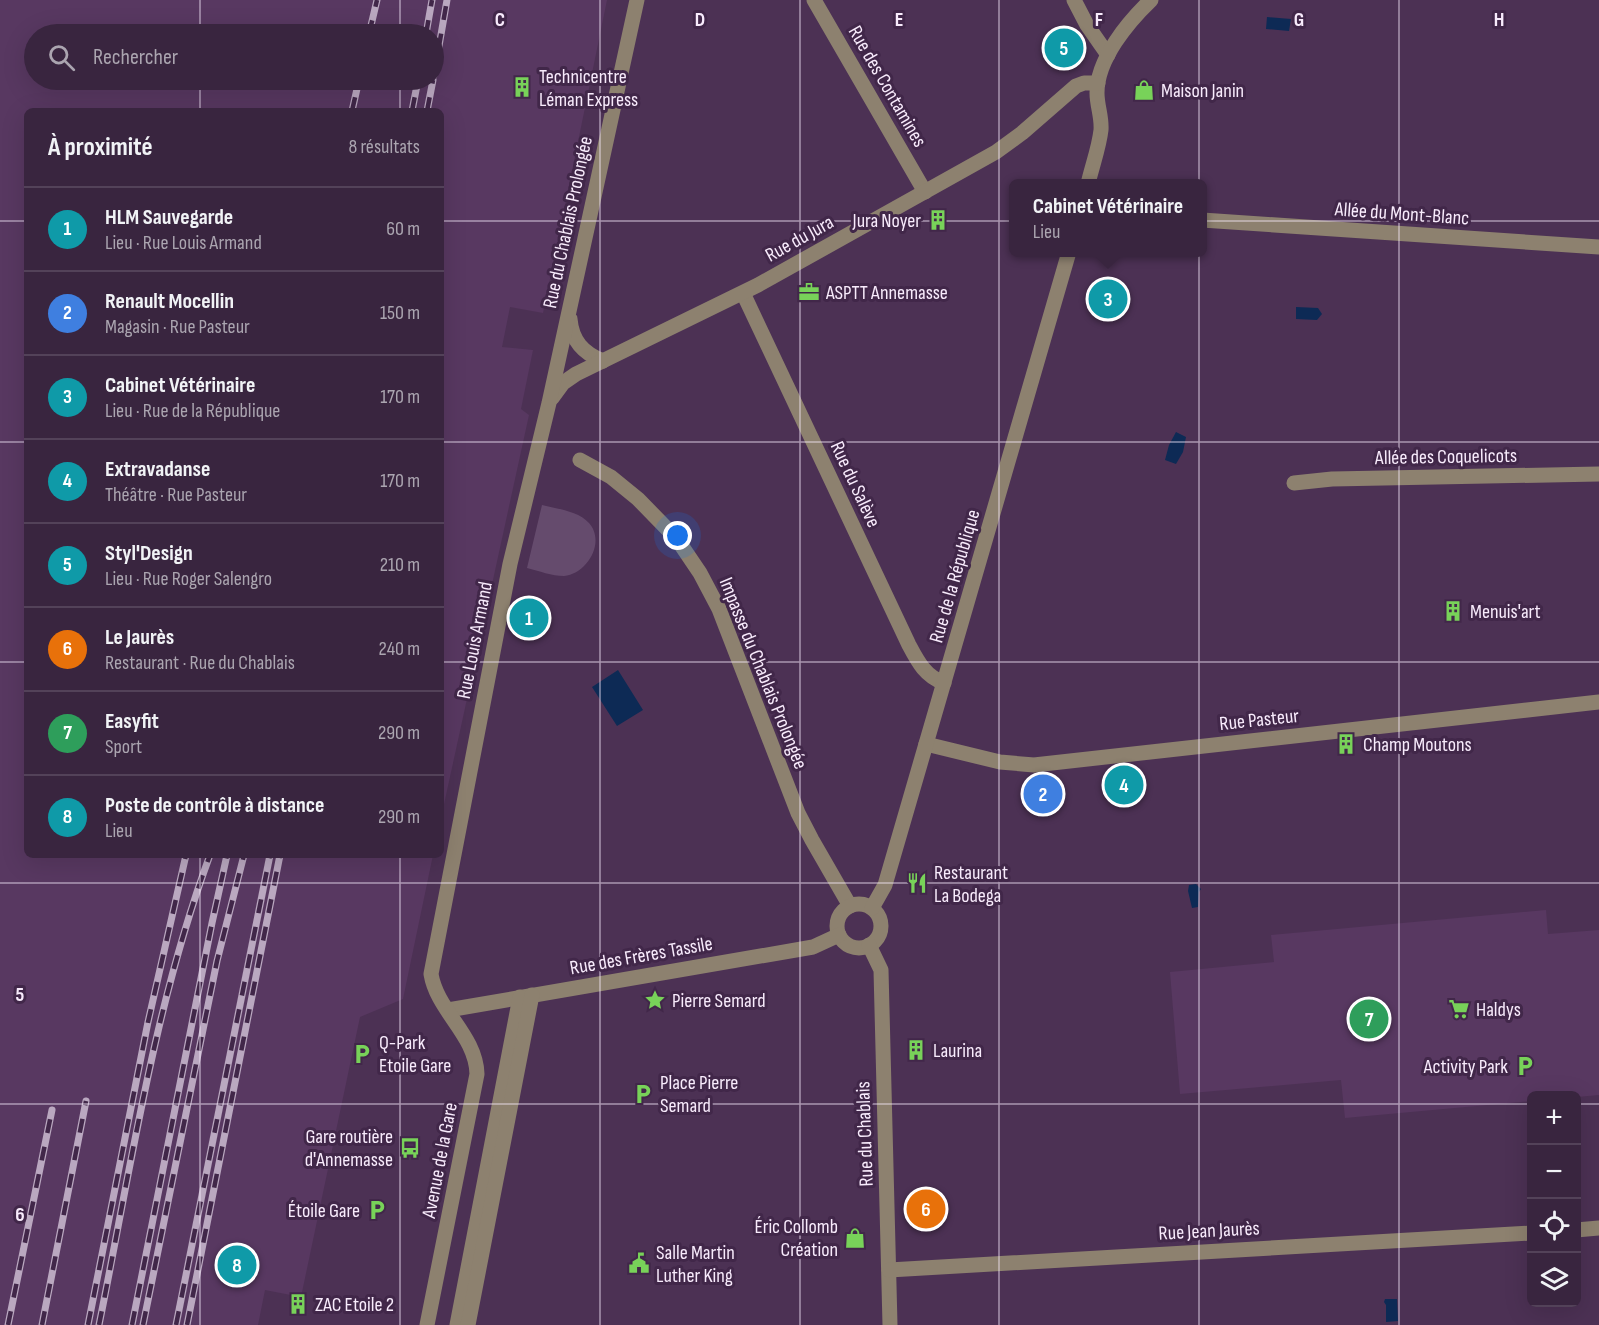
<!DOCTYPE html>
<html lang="fr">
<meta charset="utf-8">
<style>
:root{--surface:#39253f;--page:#402d46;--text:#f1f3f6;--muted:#aba5b0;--line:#534259;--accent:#bca0f2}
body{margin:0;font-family:"Sofia Sans Condensed",sans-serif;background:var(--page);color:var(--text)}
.controls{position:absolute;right:18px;bottom:18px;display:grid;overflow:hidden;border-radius:9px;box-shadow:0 6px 24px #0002}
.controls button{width:54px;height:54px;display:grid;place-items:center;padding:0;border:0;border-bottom:2px solid var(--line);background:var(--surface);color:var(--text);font:30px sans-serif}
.you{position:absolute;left:678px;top:536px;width:21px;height:21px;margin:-15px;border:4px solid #fff;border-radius:50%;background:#1a73e8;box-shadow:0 0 0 9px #1a73e833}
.badge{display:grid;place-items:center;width:39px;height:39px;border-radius:50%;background:var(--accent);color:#fff;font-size:20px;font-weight:700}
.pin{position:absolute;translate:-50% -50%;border:3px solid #fff;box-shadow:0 2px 6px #0006}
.popup{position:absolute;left:1009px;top:179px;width:198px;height:78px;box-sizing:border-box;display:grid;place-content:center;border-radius:9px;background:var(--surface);filter:drop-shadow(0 2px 4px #0005);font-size:20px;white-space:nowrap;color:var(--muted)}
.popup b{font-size:22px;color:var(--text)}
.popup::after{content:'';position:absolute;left:50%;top:100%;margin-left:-12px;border:12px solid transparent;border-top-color:var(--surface)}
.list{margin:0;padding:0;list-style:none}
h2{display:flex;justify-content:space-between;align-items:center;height:78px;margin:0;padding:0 24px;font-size:26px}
h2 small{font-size:20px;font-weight:400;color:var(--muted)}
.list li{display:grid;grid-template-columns:39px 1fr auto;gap:18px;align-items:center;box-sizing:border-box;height:84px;padding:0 24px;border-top:2px solid var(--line)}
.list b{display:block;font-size:22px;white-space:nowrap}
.list p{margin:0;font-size:20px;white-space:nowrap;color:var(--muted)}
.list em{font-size:20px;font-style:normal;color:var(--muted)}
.icon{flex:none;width:33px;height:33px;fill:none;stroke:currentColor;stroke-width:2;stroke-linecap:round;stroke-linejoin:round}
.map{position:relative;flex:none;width:1599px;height:1325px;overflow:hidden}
.search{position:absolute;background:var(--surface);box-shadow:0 6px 24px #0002;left:24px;top:24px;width:420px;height:66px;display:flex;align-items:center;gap:15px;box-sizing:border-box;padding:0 21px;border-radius:33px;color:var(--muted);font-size:22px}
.panel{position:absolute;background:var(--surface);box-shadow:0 6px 24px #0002;left:24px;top:108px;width:420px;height:750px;border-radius:9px}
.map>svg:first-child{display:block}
.built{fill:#583861;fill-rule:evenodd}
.green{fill:#654b6d}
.water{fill:#0d2a55}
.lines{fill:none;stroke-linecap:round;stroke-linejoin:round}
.minor{stroke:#8d816f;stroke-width:15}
.rail-casing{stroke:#baa8c0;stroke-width:7}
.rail{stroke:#412749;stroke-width:4.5;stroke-dasharray:14;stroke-linecap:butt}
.grid{fill:none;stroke:#f8ebfc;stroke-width:1.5;stroke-opacity:0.55}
.labels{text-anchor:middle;stroke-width:6;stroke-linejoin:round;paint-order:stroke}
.poi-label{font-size:20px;fill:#f8ebfc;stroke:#412749;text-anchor:start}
.street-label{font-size:20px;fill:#f8ebfc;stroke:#412749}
.grid-label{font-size:20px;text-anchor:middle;font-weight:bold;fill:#f8ebfc;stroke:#412749;stroke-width:6;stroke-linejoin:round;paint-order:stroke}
</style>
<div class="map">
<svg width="1599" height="1325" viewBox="0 0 1599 1325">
<rect width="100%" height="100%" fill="#4c3154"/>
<!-- built -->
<g class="built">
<path d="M 0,0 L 607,0 L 543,313 L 510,307 L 502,347 L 533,350 L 521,409 L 529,415 L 441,818 L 441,111 L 27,111 L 27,855 L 433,855 L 403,999 L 360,1017 L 301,1297 L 265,1290 L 258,1325 L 0,1325 ZM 34,34 L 434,34 L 434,80 L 34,80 Z"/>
<path d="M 1546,910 L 1548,934 L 1599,930 L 1599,1095 L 1577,1097 L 1576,1096 L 1532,1096 L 1531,1101 L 1345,1118 L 1341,1080 L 1180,1094 L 1170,972 L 1274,962 L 1271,935 Z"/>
</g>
<!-- green -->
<path class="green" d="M 542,505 C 558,509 578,511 589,523 C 606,542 587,574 564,576 C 552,576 539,571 527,568 Z"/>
<!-- water -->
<g class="water">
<path d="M 1267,17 L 1291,19 L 1289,31 L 1266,29 Z"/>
<path d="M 1296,307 L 1318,308 L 1322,314 L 1317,320 L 1296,319 Z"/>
<path d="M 1176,432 L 1186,437 L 1183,452 L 1176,464 L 1165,460 L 1169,445 Z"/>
<path d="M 618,670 L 643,710 L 617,726 L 592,687 Z"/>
<path d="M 1196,884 L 1201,889 L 1199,892 L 1198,907 L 1192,908 L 1188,891 L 1189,885 Z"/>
<path d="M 1385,1299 L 1397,1299 L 1398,1321 L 1386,1322 L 1386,1305 L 1384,1302 Z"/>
</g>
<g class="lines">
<!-- minor -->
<g class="minor">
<path d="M 814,0 L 925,192"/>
<path d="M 1074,0 L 1087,25 L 1108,55"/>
<path d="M 1088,184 C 1092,166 1099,148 1101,130 C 1102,117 1097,106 1097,93 C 1097,59 1128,22 1151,0"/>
<path d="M 1202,220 L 1599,247"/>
<path d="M 743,293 L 909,645 C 918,662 925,676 944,683"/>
<path d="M 570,319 C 572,341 583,353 603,361"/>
<path d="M 552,398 L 563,383 L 576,374 L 758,285 L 996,152 L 1022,133 L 1076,86 L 1084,83 L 1098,83"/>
<path d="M 580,460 L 611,477 L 638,499 L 677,539 L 700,573 L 719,609 L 798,813 L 812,840 L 850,906"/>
<path d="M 1294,483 L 1332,479 L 1599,474"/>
<path d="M 926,744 L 1000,762 L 1034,765 L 1599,702"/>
<circle cx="859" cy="926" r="22"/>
<path d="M 872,908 L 885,885 L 1069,252"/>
<path d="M 869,945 L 881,970 L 890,1325"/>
<path d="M 448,1010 L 813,947 L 839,935"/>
<path d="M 1576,1230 L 1599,1228"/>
<path d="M 889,1270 L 1532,1233"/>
<path d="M 427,1325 L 477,1074 C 476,1035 437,1011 431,974 L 510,564 L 549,403 L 637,0"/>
<path d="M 457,1325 L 520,997"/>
<path d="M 468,1325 L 532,995"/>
</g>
<!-- rail casing -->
<g class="rail-casing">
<g id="rail">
<path d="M 369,34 L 377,0"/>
<path d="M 426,34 L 432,0"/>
<path d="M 434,75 L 447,0"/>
<path d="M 352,111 L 359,80"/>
<path d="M 412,111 L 418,80"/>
<path d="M 427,111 L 433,80"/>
<path d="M 8,1325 L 52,1110"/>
<path d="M 42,1325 L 86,1101"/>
<path d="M 88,1325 L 148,1022 L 186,855"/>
<path d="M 99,1325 C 131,1167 154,1006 210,855"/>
<path d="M 132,1325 L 212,923 L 227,855"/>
<path d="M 143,1325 L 217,961 L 244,855"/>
<path d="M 176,1325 L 270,855"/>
<path d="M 187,1325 L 280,855"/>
</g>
</g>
<!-- rail -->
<use href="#rail" class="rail"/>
</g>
<!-- grid -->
<path class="grid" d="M 200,0 L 200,34M 400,0 L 400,34M 600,0 L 600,1325M 800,0 L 800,1325M 999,0 L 999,1325M 1199,0 L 1199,1325M 1399,0 L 1399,1325M 200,80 L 200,111M 400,80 L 400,111M 0,221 L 27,221M 441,221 L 1599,221M 0,442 L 27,442M 441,442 L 1599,442M 0,662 L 27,662M 441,662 L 1599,662M 200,855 L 200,1325M 400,855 L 400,1325M 0,883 L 1599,883M 0,1104 L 1532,1104M 1576,1104 L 1599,1104"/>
<!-- icons -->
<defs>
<g id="building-bare" transform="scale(1.62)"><path d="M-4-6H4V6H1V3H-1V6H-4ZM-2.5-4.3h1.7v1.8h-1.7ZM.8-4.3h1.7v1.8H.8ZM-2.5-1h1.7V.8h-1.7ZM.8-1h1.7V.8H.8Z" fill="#78d259" stroke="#412749" stroke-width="2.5" paint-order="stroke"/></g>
<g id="shop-bare" transform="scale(1.62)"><path d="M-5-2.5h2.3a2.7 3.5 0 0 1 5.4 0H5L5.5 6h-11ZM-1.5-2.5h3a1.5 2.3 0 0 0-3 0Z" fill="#78d259" stroke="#412749" stroke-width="2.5" paint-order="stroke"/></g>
<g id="office-bare" transform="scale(1.62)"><path d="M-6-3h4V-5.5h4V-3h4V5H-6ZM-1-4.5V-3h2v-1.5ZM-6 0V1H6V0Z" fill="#78d259" stroke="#412749" stroke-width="2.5" paint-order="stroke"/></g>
<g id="restaurant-bare" transform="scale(1.62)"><path d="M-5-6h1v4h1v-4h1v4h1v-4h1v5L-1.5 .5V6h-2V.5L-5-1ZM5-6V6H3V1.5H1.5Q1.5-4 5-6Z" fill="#78d259" stroke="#412749" stroke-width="2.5" paint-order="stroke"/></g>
<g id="sight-bare" transform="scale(1.62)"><path d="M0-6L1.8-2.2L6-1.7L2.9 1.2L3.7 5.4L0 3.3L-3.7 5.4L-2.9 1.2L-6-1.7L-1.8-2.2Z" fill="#78d259" stroke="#412749" stroke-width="2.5" paint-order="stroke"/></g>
<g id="supermarket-bare" transform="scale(1.62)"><path d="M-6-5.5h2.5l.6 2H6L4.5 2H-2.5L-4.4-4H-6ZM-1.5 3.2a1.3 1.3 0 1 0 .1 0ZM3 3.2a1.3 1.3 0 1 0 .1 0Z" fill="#78d259" stroke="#412749" stroke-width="2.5" paint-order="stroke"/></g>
<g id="parking-bare" transform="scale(1.62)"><path d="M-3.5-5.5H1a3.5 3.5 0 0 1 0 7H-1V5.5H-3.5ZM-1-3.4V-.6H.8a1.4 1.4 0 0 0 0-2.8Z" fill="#78d259" stroke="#412749" stroke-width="2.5" paint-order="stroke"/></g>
<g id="bus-bare" transform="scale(1.62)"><path d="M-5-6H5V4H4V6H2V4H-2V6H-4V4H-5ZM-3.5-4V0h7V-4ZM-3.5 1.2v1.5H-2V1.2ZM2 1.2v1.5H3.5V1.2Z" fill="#78d259" stroke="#412749" stroke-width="2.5" paint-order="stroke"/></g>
<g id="civic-bare" transform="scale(1.62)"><path d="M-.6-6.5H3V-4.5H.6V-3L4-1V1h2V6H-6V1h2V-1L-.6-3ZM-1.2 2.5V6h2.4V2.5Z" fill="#78d259" stroke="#412749" stroke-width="2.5" paint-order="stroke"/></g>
</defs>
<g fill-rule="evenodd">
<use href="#building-bare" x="522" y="87"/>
<use href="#shop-bare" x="1144" y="90"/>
<use href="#building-bare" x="938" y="220"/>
<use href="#office-bare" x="809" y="292"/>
<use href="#building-bare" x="1453" y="611"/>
<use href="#building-bare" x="1346" y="744"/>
<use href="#restaurant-bare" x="917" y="883"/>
<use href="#sight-bare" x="655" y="1000"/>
<use href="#supermarket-bare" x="1459" y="1009"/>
<use href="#building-bare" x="916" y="1050"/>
<use href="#parking-bare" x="362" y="1054"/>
<use href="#parking-bare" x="1525" y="1066"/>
<use href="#parking-bare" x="643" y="1094"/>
<use href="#bus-bare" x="410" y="1148"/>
<use href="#parking-bare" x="377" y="1210"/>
<use href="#shop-bare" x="855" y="1238"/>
<use href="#civic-bare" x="639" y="1263"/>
<use href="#building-bare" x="298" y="1304"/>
</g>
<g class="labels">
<!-- poi labels -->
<g class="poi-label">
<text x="539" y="83">Technicentre<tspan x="539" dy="23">Léman Express</tspan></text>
<text x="1161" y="97">Maison Janin</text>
<text x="921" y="227" text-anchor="end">Jura Noyer</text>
<text x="826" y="299">ASPTT Annemasse</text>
<text x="1470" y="618">Menuis'art</text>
<text x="1363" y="751">Champ Moutons</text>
<text x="934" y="879">Restaurant<tspan x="934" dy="23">La Bodega</tspan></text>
<text x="672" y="1007">Pierre Semard</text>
<text x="1476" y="1016">Haldys</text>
<text x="379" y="1049">Q-Park<tspan x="379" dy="23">Etoile Gare</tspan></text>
<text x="933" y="1057">Laurina</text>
<text x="1508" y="1073" text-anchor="end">Activity Park</text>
<text x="660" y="1089">Place Pierre<tspan x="660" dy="23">Semard</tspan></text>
<text x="393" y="1143" text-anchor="end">Gare routière<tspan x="393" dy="23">d'Annemasse</tspan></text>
<text x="360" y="1217" text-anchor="end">Étoile Gare</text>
<text x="838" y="1233" text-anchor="end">Éric Collomb<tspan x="838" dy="23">Création</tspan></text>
<text x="656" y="1259">Salle Martin<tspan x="656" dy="23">Luther King</tspan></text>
<text x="315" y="1311">ZAC Etoile 2</text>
</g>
<!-- street labels -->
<g class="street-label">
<text transform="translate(888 86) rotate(60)" y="7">Rue des Contamines</text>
<text transform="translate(1402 213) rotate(4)" y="7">Allée du Mont-Blanc</text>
<text transform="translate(567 222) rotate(-78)" y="7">Rue du Chablais Prolongée</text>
<text transform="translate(799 238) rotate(-29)" y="7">Rue du Jura</text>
<text transform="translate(1446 456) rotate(-1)" y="7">Allée des Coquelicots</text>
<text transform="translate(856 484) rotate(65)" y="7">Rue du Salève</text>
<text transform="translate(954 576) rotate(-74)" y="7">Rue de la République</text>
<text transform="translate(474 640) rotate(-79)" y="7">Rue Louis Armand</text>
<text transform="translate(764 673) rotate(68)" y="7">Impasse du Chablais Prolongée</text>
<text transform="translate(1259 719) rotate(-6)" y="7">Rue Pasteur</text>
<text transform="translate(641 955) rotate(-10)" y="7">Rue des Frères Tassile</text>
<text transform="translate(864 1134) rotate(-92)" y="7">Rue du Chablais</text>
<text transform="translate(439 1160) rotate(-79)" y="7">Avenue de la Gare</text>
<text transform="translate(1209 1230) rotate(-3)" y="7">Rue Jean Jaurès</text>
</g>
</g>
<g class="grid-label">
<text x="500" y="26">C</text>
<text x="700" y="26">D</text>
<text x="899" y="26">E</text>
<text x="1099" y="26">F</text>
<text x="1299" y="26">G</text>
<text x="1499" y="26">H</text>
<text x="20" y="1001">5</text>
<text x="20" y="1221">6</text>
</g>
</svg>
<div class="controls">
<button>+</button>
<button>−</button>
<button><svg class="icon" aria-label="locate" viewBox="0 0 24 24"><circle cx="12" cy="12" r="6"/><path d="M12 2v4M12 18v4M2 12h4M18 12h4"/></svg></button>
<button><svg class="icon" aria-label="layers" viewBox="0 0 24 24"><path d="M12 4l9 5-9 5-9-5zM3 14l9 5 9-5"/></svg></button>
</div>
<div class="you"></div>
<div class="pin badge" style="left:529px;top:618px;background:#0f9aa8">1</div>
<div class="pin badge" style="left:1043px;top:794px;background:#3f7fe0">2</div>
<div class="pin badge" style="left:1108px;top:299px;background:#0f9aa8">3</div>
<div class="popup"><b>Cabinet Vétérinaire</b>Lieu</div>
<div class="pin badge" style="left:1124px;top:785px;background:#0f9aa8">4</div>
<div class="pin badge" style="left:1064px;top:48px;background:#0f9aa8">5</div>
<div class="pin badge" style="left:926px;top:1209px;background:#e8710a">6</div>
<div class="pin badge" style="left:1369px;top:1019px;background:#2e9e5b">7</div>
<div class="pin badge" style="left:237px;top:1265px;background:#0f9aa8">8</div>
<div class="search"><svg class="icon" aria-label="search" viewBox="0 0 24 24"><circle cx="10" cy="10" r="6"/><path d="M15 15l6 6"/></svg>Rechercher</div>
<section class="panel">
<h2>À proximité<small>8 résultats</small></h2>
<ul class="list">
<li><span class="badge" style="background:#0f9aa8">1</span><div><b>HLM Sauvegarde</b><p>Lieu · Rue Louis Armand</p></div><em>60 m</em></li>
<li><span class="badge" style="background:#3f7fe0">2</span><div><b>Renault Mocellin</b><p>Magasin · Rue Pasteur</p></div><em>150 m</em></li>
<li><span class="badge" style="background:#0f9aa8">3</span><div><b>Cabinet Vétérinaire</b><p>Lieu · Rue de la République</p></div><em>170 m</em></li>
<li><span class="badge" style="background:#0f9aa8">4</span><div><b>Extravadanse</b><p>Théâtre · Rue Pasteur</p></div><em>170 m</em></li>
<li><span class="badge" style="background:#0f9aa8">5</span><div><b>Styl'Design</b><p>Lieu · Rue Roger Salengro</p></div><em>210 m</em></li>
<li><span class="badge" style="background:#e8710a">6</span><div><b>Le Jaurès</b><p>Restaurant · Rue du Chablais</p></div><em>240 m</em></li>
<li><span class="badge" style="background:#2e9e5b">7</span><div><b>Easyfit</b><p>Sport</p></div><em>290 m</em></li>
<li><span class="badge" style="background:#0f9aa8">8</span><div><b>Poste de contrôle à distance</b><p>Lieu</p></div><em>290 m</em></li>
</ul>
</section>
</div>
